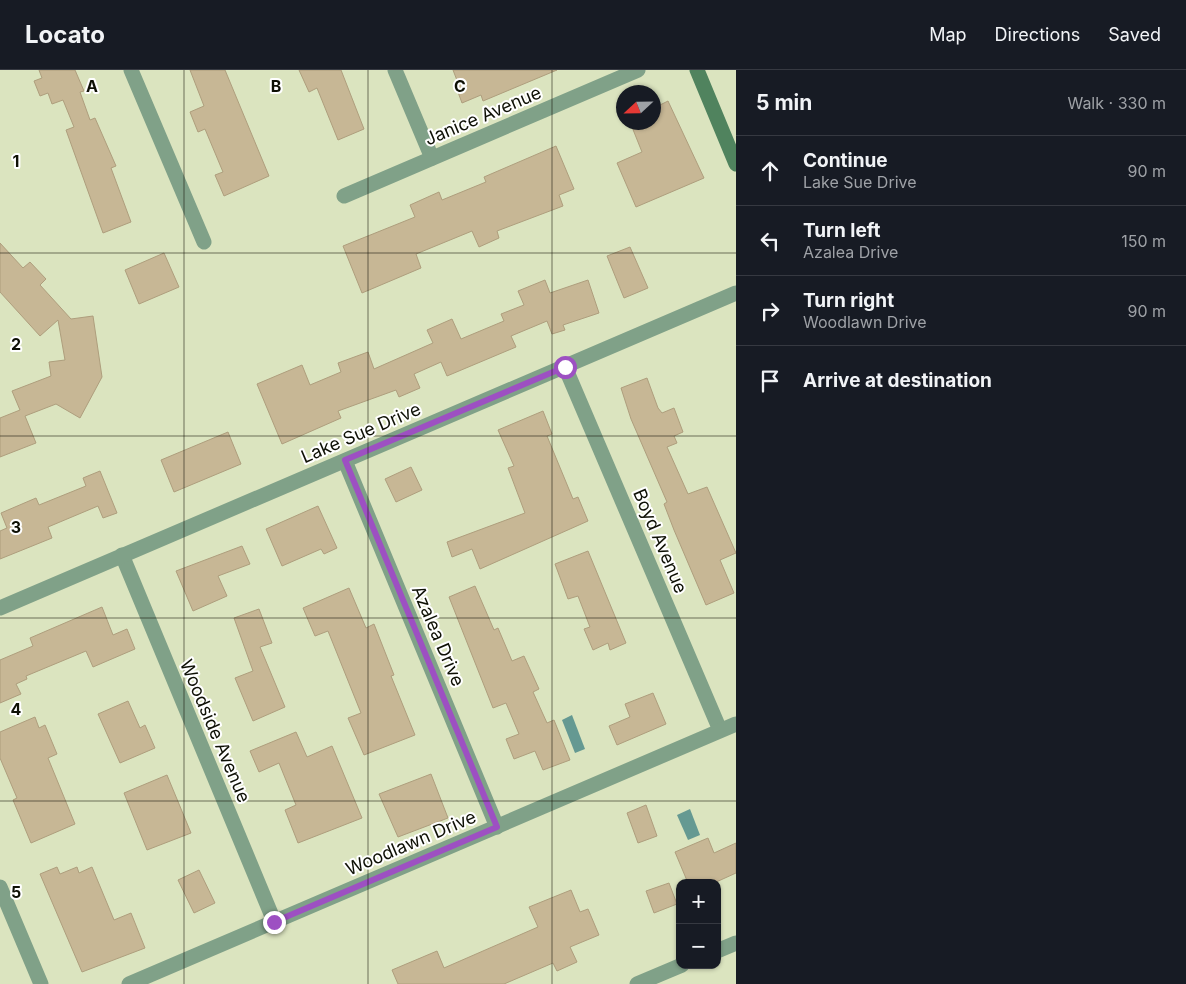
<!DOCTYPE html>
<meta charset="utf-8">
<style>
:root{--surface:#171b24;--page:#20242c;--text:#f1f3f6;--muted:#9ea1a6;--line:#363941}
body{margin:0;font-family:Inter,sans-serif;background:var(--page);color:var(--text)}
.controls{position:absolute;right:15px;bottom:15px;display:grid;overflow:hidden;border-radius:10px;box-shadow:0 1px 4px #0004}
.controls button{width:45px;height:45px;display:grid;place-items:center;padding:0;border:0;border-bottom:1px solid var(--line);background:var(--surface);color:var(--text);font:25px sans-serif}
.compass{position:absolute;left:616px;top:15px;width:45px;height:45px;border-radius:50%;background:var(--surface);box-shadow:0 1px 4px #0004;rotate:248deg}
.stop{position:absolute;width:15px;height:15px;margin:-11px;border:4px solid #9d50c2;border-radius:50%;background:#fff}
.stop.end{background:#9d50c2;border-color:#fff;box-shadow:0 1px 5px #0008}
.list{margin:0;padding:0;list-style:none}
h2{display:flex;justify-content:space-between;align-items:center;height:65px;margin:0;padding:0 20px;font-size:21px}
h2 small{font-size:16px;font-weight:400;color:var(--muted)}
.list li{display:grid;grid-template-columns:32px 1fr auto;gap:15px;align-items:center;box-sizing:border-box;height:70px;padding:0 20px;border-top:1px solid var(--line)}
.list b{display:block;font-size:19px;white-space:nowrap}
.list p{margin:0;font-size:16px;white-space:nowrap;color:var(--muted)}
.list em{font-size:16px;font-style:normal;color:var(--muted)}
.icon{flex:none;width:28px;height:28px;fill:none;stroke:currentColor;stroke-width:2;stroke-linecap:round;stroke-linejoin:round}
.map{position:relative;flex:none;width:736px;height:914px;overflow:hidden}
header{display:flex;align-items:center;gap:30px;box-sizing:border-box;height:70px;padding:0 25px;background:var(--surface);border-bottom:1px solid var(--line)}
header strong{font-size:24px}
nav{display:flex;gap:28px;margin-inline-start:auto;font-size:18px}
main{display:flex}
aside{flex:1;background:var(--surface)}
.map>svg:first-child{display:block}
.water{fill:#659992}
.building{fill:#c7b795;stroke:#ae9e7d}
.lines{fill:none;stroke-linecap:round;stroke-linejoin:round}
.street{stroke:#80a188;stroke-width:15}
.secondary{stroke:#50835e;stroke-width:15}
.route{stroke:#9d50c2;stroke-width:6}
.grid{fill:none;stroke:#0e1005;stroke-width:1;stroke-opacity:0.55}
.labels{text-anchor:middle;stroke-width:4;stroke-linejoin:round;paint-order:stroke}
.street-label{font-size:18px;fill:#0e1005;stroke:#fff}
.grid-label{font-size:16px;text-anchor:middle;font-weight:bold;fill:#0e1005;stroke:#fff;stroke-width:4;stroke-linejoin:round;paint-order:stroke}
</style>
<header>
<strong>Locato</strong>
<nav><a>Map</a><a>Directions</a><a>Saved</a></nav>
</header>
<main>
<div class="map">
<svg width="736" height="914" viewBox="0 0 736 914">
<rect width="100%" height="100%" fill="#dbe4bf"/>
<!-- water -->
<g class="water">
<path d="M 572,645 L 585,679 L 575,683 L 562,650 Z"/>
<path d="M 690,739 L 700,765 L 688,770 L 677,745 Z"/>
</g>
<!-- building -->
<g class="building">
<path d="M 39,0 L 75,0 L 84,21 L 80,22 L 90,50 L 95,48 L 116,96 L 111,98 L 131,152 L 103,163 L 66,60 L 74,57 L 63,30 L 52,34 L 48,23 L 40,26 L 34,11 L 42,8 Z"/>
<path d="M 190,0 L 225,0 L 269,106 L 224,126 L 215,105 L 223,102 L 205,59 L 198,62 L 190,42 L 204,36 Z"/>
<path d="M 299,0 L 341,0 L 364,59 L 338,70 L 317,18 L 309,22 Z"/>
<path d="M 453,0 L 557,0 L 483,31 L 481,25 L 462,33 L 455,14 L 458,13 Z"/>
<path d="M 668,31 L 704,108 L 636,137 L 617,93 L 642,82 L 630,52 L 654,52 L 654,38 Z"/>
<path d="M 556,76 L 574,119 L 559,125 L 563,136 L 497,161 L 499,168 L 479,177 L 472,161 L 416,184 L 421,198 L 362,223 L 343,176 L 415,147 L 410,135 L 439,122 L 442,130 L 486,112 L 484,107 Z"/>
<path d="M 0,173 L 23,198 L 30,192 L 46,209 L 40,215 L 71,249 L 93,246 L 102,307 L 80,348 L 56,334 L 25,346 L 36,373 L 0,387 L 0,348 L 20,340 L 12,321 L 51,306 L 49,292 L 65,290 L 58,250 L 40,266 L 0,222 Z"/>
<path d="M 630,177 L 648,218 L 624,228 L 607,186 Z"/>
<path d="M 164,183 L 179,217 L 139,234 L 125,200 Z"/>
<path d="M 545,210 L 550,223 L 588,210 L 599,243 L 563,255 L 565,260 L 552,264 L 547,251 L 511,266 L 516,277 L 447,306 L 441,292 L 414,304 L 420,318 L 399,327 L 396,320 L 338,341 L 341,348 L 282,374 L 257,314 L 302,295 L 310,315 L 341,302 L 338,293 L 368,282 L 374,299 L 433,273 L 427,260 L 452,249 L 461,269 L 504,251 L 501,244 L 524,235 L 518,221 Z"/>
<path d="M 647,308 L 658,338 L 662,343 L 674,338 L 683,362 L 674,366 L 677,373 L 667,377 L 688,424 L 707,417 L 736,483 L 720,490 L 734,523 L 706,535 L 674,460 L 664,434 L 667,432 L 631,349 L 621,318 Z"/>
<path d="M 543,341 L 552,364 L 547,366 L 573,429 L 578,427 L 588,451 L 480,499 L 472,479 L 452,487 L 447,472 L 525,443 L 508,398 L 514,396 L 498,360 Z"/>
<path d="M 228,362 L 241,394 L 174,422 L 161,390 Z"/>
<path d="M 411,397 L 422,420 L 396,432 L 385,409 Z"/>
<path d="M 100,401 L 117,443 L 103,448 L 98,436 L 48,457 L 52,468 L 0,489 L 0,461 L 7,458 L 1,443 L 36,428 L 39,435 L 86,416 L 83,408 Z"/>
<path d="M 318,436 L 337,478 L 324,484 L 321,479 L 282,496 L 266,459 Z"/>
<path d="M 242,476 L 250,494 L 218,506 L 227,526 L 193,541 L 176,501 Z"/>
<path d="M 588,481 L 626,573 L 610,580 L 608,573 L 593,580 L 584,559 L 590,557 L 578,526 L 568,529 L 555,494 Z"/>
<path d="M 475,516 L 494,560 L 498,558 L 512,591 L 524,586 L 539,619 L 533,622 L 547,653 L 554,650 L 570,690 L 543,700 L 535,681 L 514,689 L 506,669 L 519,664 L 506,633 L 493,638 L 449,527 Z"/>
<path d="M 349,518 L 366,558 L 374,554 L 394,605 L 391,606 L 415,665 L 364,685 L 348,648 L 361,643 L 328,561 L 315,566 L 303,538 Z"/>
<path d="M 102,537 L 113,565 L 127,559 L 135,579 L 93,597 L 86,581 L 26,606 L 27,609 L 16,614 L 21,624 L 0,633 L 0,590 L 33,576 L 30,568 Z"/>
<path d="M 259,539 L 272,573 L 260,577 L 285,637 L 253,651 L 235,608 L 253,601 L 234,548 Z"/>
<path d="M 653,623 L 666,654 L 617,675 L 609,656 L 630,647 L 625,634 Z"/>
<path d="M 128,631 L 140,658 L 145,655 L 155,678 L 120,693 L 98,644 Z"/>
<path d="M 35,647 L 39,658 L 45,655 L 57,684 L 48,688 L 75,754 L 31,773 L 13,730 L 17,728 L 0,688 L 0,662 Z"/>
<path d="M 296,662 L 307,687 L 332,676 L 362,748 L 298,773 L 285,740 L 296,735 L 279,693 L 259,702 L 250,681 Z"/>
<path d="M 431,704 L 448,748 L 398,767 L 379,724 Z"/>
<path d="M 167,705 L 191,763 L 147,780 L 124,723 Z"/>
<path d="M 646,735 L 657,766 L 638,773 L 627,743 Z"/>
<path d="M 708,768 L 714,783 L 736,773 L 736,803 L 714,813 L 688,813 L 675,782 Z"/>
<path d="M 57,797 L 60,804 L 77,797 L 79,803 L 92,797 L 114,850 L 131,843 L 145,878 L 82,902 L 40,804 Z"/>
<path d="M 199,800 L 215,833 L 194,843 L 178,810 Z"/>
<path d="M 669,813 L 677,834 L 654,843 L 646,821 Z"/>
<path d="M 571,820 L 580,842 L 588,839 L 599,865 L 570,877 L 577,892 L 557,901 L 553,893 L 504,914 L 398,914 L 392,900 L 437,881 L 444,898 L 538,857 L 529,837 Z"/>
</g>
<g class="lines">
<!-- street -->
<g class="street">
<path d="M 131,0 L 204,172"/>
<path d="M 395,0 L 432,88"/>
<path d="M 344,126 L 638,0"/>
<path d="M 565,297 L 720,660"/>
<path d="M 345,391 L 497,757"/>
<path d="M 122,485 L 274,851"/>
<path d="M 0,538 L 736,223"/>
<path d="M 0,817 L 41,914"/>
<path d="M 717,881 L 736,873"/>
<path d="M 129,914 L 736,654"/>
<path d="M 637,914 L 682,895"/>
</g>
<!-- secondary -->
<path class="secondary" d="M 697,0 L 736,94"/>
</g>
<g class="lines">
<!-- route -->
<path class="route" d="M 274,852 L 497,757 L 345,390 L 565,297"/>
</g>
<!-- grid -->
<path class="grid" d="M 184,0 L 184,914M 368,0 L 368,914M 552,0 L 552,914M 0,183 L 736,183M 0,366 L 736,366M 0,548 L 736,548M 0,731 L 736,731"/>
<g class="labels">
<!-- street labels -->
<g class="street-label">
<text transform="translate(483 46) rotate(-23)" y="6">Janice Avenue</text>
<text transform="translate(361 363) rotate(-23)" y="6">Lake Sue Drive</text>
<text transform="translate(660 471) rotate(67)" y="6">Boyd Avenue</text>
<text transform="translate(438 566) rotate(67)" y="6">Azalea Drive</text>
<text transform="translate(215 661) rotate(67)" y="6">Woodside Avenue</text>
<text transform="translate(411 773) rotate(-23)" y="6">Woodlawn Drive</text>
</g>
</g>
<g class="grid-label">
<text x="92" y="22">A</text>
<text x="276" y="22">B</text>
<text x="460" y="22">C</text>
<text x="16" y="97">1</text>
<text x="16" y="280">2</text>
<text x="16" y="463">3</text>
<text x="16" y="645">4</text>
<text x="16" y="828">5</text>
</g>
</svg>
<div class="controls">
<button>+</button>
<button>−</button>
</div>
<svg class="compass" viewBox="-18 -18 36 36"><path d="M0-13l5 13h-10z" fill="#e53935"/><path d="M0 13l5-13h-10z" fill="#9ea1a6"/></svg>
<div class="stop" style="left:565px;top:297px"></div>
<div class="stop end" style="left:274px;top:852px"></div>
</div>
<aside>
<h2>5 min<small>Walk · 330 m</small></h2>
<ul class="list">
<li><svg class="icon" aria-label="ahead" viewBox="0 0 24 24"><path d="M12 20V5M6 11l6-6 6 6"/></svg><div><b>Continue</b><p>Lake Sue Drive</p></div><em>90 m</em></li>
<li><svg class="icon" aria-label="left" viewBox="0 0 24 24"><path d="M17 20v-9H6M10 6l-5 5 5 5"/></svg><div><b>Turn left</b><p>Azalea Drive</p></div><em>150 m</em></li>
<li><svg class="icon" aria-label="right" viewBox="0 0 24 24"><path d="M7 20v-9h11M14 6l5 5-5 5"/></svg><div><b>Turn right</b><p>Woodlawn Drive</p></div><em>90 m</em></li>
<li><svg class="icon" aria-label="arrive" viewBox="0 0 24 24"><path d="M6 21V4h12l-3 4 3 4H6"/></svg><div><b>Arrive at destination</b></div></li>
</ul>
</aside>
</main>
